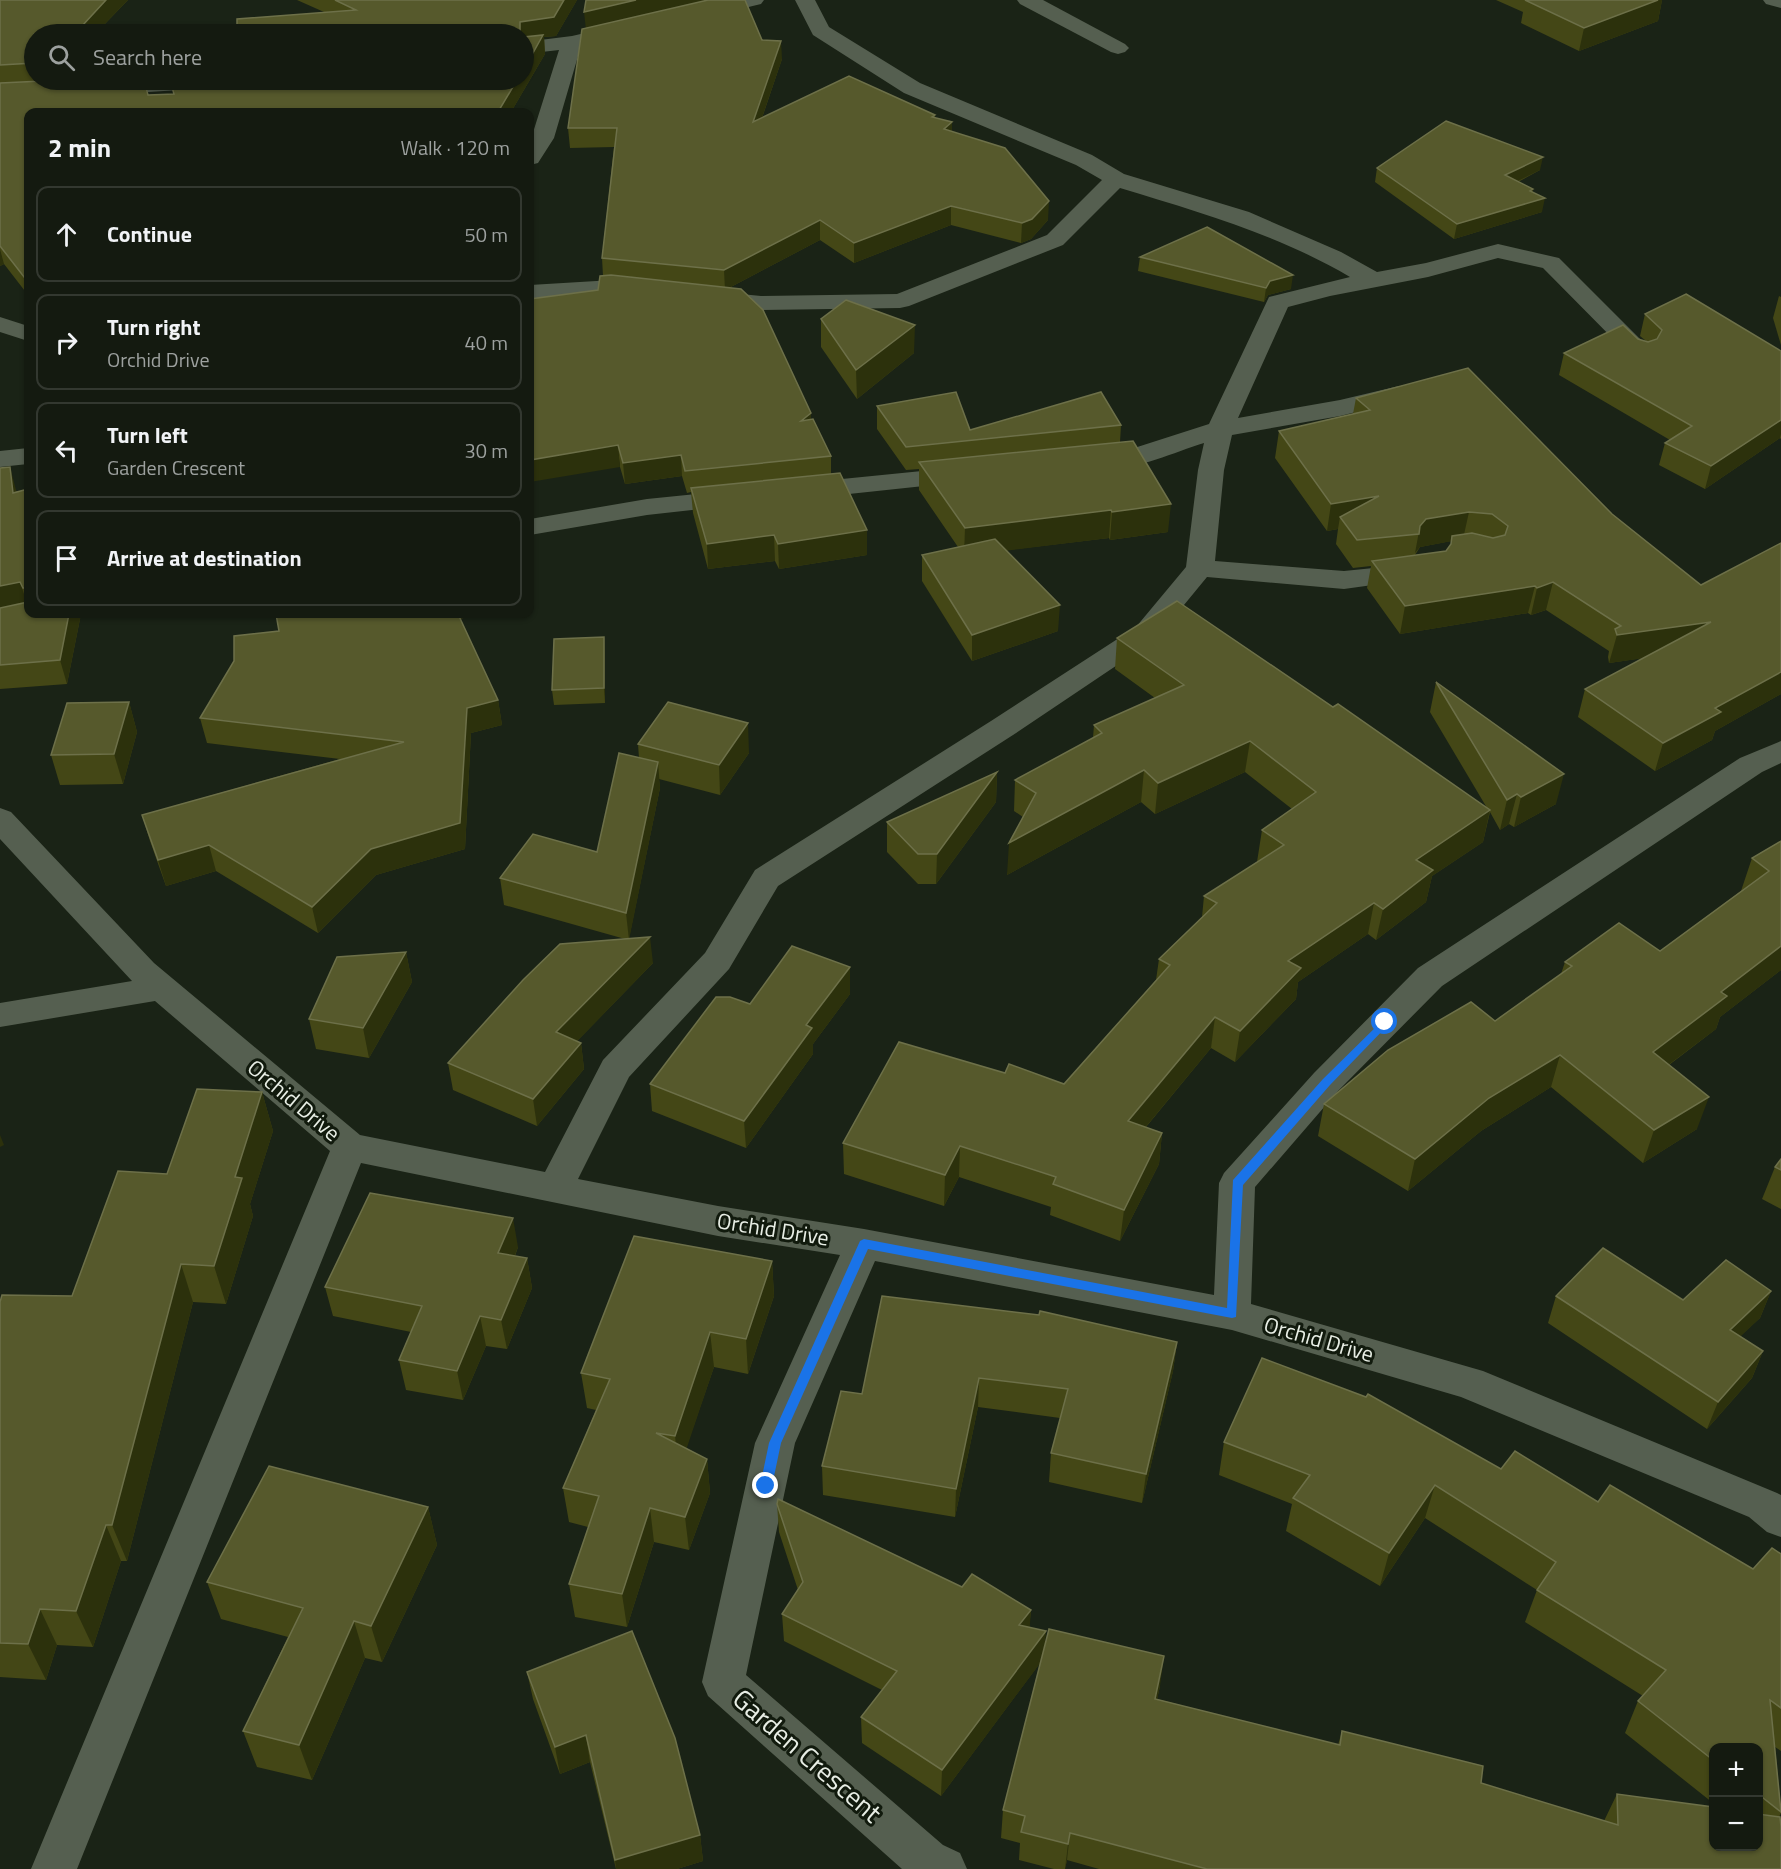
<!DOCTYPE html>
<meta charset="utf-8">
<style>
:root{--surface:#141a10;--page:#1d2319;--text:#f1f3f6;--muted:#9da19f;--line:#333830}
body{margin:0;font-family:"Titillium Web",sans-serif;background:var(--page);color:var(--text)}
.controls{position:absolute;right:18px;bottom:18px;display:grid;overflow:hidden;border-radius:12px;box-shadow:0 2px 4px #0004}
.controls button{width:54px;height:54px;display:grid;place-items:center;padding:0;border:0;border-bottom:2px solid var(--line);background:var(--surface);color:var(--text);font:30px sans-serif}
.stop{position:absolute;width:18px;height:18px;margin:-14px;border:4px solid #1a73e8;border-radius:50%;background:#fff}
.stop.end{background:#1a73e8;border-color:#fff;box-shadow:0 2px 6px #0008}
.list{margin:0;padding:0;list-style:none}
h2{display:flex;justify-content:space-between;align-items:center;height:78px;margin:0;padding:0 24px;font-size:26px}
h2 small{font-size:20px;font-weight:400;color:var(--muted)}
.list li{display:grid;grid-template-columns:39px 1fr auto;gap:18px;align-items:center;box-sizing:border-box;height:96px;margin:0 12px 12px;padding:0 12px;border:2px solid var(--line);border-radius:12px}
.list b{display:block;font-size:22px;white-space:nowrap}
.list p{margin:0;font-size:20px;white-space:nowrap;color:var(--muted)}
.list em{font-size:20px;font-style:normal;color:var(--muted)}
.icon{flex:none;width:33px;height:33px;fill:none;stroke:currentColor;stroke-width:2;stroke-linecap:round;stroke-linejoin:round}
.map{position:relative;flex:none;width:1781px;height:1869px;overflow:hidden}
.search{position:absolute;background:var(--surface);box-shadow:0 2px 4px #0004;left:24px;top:24px;width:510px;height:66px;display:flex;align-items:center;gap:15px;box-sizing:border-box;padding:0 21px;border-radius:33px;color:var(--muted);font-size:22px}
.panel{position:absolute;background:var(--surface);box-shadow:0 2px 4px #0004;left:24px;top:108px;width:510px;height:510px;border-radius:12px}
.map>svg:first-child{display:block}
.lines{fill:none;stroke-linecap:round;stroke-linejoin:round}
.minor{fill:#555f50;fill-rule:evenodd}
.wall{fill:#444716;fill-rule:evenodd}
.shaded-wall{fill:#2c310c}
.building{fill:#56592c;stroke:#6d7049;stroke-width:1.5}
.route{fill:#1a73e8}
.labels{text-anchor:middle;stroke-width:6;stroke-linejoin:round;paint-order:stroke}
.street-label{font-size:22px;fill:#e8eee5;stroke:#111a0d}
.near-street-label{font-size:27px;fill:#e8eee5;stroke:#111a0d}
</style>
<div class="map">
<svg width="1781" height="1869" viewBox="0 0 1781 1869">
<rect width="100%" height="100%" fill="#1a2316"/>
<g class="lines">
<!-- minor -->
<g class="minor">
<path d="M 728,0 L 764,0 L 761,4 L 703,18 L 696,16 L 693,12 L 696,8 Z"/>
<path d="M 795,0 L 815,0 L 829,27 L 920,83 L 1092,155 L 1124,174 L 1249,212 L 1341,252 L 1377,272 L 1426,263 L 1498,244 L 1559,258 L 1655,354 L 1651,359 L 1642,362 L 1633,359 L 1543,268 L 1498,258 L 1428,277 L 1330,296 L 1288,307 L 1238,418 L 1340,400 L 1399,386 L 1408,389 L 1412,394 L 1408,399 L 1340,416 L 1232,435 L 1224,470 L 1215,561 L 1344,571 L 1413,564 L 1423,566 L 1427,572 L 1423,578 L 1344,589 L 1207,577 L 1156,639 L 1013,735 L 778,886 L 729,969 L 629,1077 L 578,1179 L 718,1206 L 864,1229 L 1214,1295 L 1219,1183 L 1224,1173 L 1314,1073 L 1418,968 L 1740,758 L 1781,741 L 1781,763 L 1762,772 L 1442,986 L 1338,1091 L 1255,1187 L 1251,1304 L 1483,1371 L 1777,1493 L 1781,1495 L 1781,1537 L 1767,1532 L 1749,1517 L 1461,1397 L 1232,1330 L 875,1261 L 795,1443 L 746,1675 L 943,1845 L 960,1853 L 967,1869 L 902,1869 L 708,1696 L 702,1682 L 755,1443 L 840,1255 L 718,1236 L 361,1163 L 77,1869 L 31,1869 L 330,1151 L 155,1001 L 0,1027 L 0,1003 L 132,981 L 0,839 L 0,808 L 11,812 L 154,963 L 360,1135 L 545,1172 L 603,1060 L 705,953 L 755,870 L 991,721 L 1136,627 L 1186,567 L 1198,470 L 1204,443 C 1168,454 1125,476 1088,467 L 1084,461 L 1088,455 L 1128,450 L 1209,424 L 1269,297 L 1350,277 C 1279,235 1199,212 1120,188 L 1063,245 L 909,306 L 900,308 L 761,310 L 702,303 L 699,298 L 702,293 L 711,291 L 761,296 L 897,294 L 1047,235 L 1102,180 L 1076,165 L 904,93 L 813,35 Z"/>
<path d="M 1017,0 L 1043,0 L 1125,44 L 1129,48 L 1125,52 L 1118,54 L 1111,52 L 1020,4 Z"/>
<path d="M 1763,0 L 1781,0 L 1781,8 L 1766,4 Z"/>
<path d="M 624,24 L 631,26 L 634,30 L 631,34 L 581,46 L 554,138 L 538,163 L 530,165 L 530,142 L 559,50 L 524,54 L 524,42 L 572,36 Z"/>
<path d="M 136,80 L 254,80 L 251,85 L 243,86 L 101,95 L 93,93 L 90,88 L 93,83 Z"/>
<path d="M 613,280 L 650,285 L 653,290 L 650,295 L 641,297 L 613,294 L 530,299 L 530,285 Z"/>
<path d="M 0,317 L 28,326 L 28,341 L 0,332 Z"/>
<path d="M 28,448 L 28,464 L 0,467 L 0,451 Z"/>
<path d="M 962,467 L 971,469 L 975,475 L 971,481 L 802,499 L 792,497 L 788,491 L 792,485 L 802,483 Z"/>
<path d="M 736,490 L 746,492 L 750,498 L 746,504 L 647,515 L 530,535 L 530,519 L 647,499 Z"/>
</g>
</g>
<!-- wall -->
<g class="wall">
<path d="M 0,0 L 128,0 L 101,28 L 34,34 L 34,80 L 144,80 L 148,95 L 524,80 L 324,12 L 297,0 L 577,0 L 556,36 L 544,37 L 545,54 L 511,112 L 28,112 L 28,295 L 4,264 L 0,266 Z"/>
<path d="M 1496,0 L 1662,0 L 1658,21 L 1579,51 L 1521,23 L 1523,12 Z"/>
<path d="M 586,28 L 762,40 L 782,59 L 762,118 L 935,115 L 935,117 L 1048,220 L 1031,239 L 1021,243 L 951,225 L 854,263 L 820,240 L 729,288 L 811,413 L 811,419 L 831,456 L 831,474 L 867,555 L 779,569 L 775,561 L 708,569 L 693,513 L 691,492 L 687,493 L 682,476 L 625,484 L 620,467 L 598,290 L 603,276 L 602,258 L 614,147 L 570,148 L 568,128 Z"/>
<path d="M 1377,168 L 1540,170 L 1518,182 L 1533,189 L 1533,192 L 1542,212 L 1454,239 L 1375,182 Z"/>
<path d="M 1140,257 L 1291,289 L 1268,295 L 1264,302 L 1138,271 Z"/>
<path d="M 1779,296 L 1781,297 L 1781,345 L 1773,318 Z"/>
<path d="M 1645,314 L 1781,351 L 1781,439 L 1780,438 L 1705,489 L 1659,465 L 1665,443 L 1670,440 L 1559,375 L 1564,353 L 1646,341 L 1640,336 Z"/>
<path d="M 821,319 L 914,353 L 857,399 L 821,347 Z"/>
<path d="M 1356,398 L 1612,514 L 1701,585 L 1781,543 L 1781,694 L 1715,731 L 1712,740 L 1655,771 L 1578,717 L 1585,689 L 1643,658 L 1609,663 L 1608,657 L 1609,651 L 1546,610 L 1531,615 L 1528,613 L 1400,634 L 1367,588 L 1371,566 L 1353,568 L 1336,544 L 1338,529 L 1327,531 L 1275,458 L 1279,431 L 1353,414 ZM 1451,541 L 1451,544 L 1446,551 L 1415,555 L 1420,547 Z"/>
<path d="M 877,406 L 970,430 L 1121,425 L 1120,442 L 1168,532 L 1110,540 L 1109,538 L 1007,550 L 1058,631 L 972,661 L 922,581 L 922,555 L 958,547 L 919,490 L 919,469 L 906,470 L 877,429 Z"/>
<path d="M 0,468 L 17,492 L 28,489 L 28,614 L 81,614 L 67,684 L 0,689 Z"/>
<path d="M 276,614 L 471,614 L 471,616 L 460,619 L 498,700 L 502,725 L 471,733 L 465,849 L 376,875 L 318,933 L 216,871 L 166,886 L 150,841 L 142,815 L 340,759 L 207,743 L 200,718 L 234,661 L 279,631 Z"/>
<path d="M 1117,638 L 1333,707 L 1487,808 L 1430,712 L 1436,682 L 1556,804 L 1514,827 L 1509,824 L 1500,830 L 1490,812 L 1483,842 L 1432,876 L 1426,902 L 1376,940 L 1368,934 L 1298,982 L 1296,999 L 1235,1062 L 1211,1048 L 1146,1127 L 1162,1133 L 1159,1164 L 1120,1241 L 1050,1215 L 1051,1207 L 959,1177 L 944,1206 L 844,1174 L 843,1143 L 1005,1073 L 1064,1084 L 1156,980 L 1159,959 L 1202,917 L 1204,896 L 1257,862 L 1262,830 L 1292,809 L 1245,772 L 1155,814 L 1141,802 L 1007,875 L 1023,817 L 1014,811 L 1015,780 L 1093,738 L 1094,725 L 1155,698 L 1115,669 Z"/>
<path d="M 605,652 L 605,703 L 554,705 L 552,690 Z"/>
<path d="M 129,702 L 137,732 L 123,784 L 60,785 L 51,755 Z"/>
<path d="M 638,744 L 749,753 L 720,795 L 659,779 L 660,788 L 629,938 L 653,963 L 577,1041 L 581,1043 L 584,1069 L 537,1126 L 453,1090 L 448,1063 L 625,939 L 504,905 L 500,878 L 597,852 L 639,758 Z"/>
<path d="M 997,772 L 996,802 L 936,884 L 918,884 L 887,852 L 887,822 Z"/>
<path d="M 1781,841 L 1781,970 L 1720,1017 L 1716,1029 L 1669,1065 L 1697,1129 L 1643,1163 L 1551,1087 L 1481,1131 L 1408,1191 L 1318,1136 L 1324,1104 L 1495,1021 L 1561,974 L 1565,962 L 1660,951 L 1741,891 L 1752,858 Z"/>
<path d="M 406,952 L 412,982 L 369,1058 L 316,1049 L 309,1019 Z"/>
<path d="M 850,967 L 850,994 L 813,1044 L 813,1054 L 746,1148 L 652,1111 L 650,1084 L 750,1004 Z"/>
<path d="M 262,1092 L 273,1131 L 250,1204 L 253,1216 L 226,1304 L 193,1302 L 127,1561 L 121,1561 L 93,1647 L 57,1645 L 46,1680 L 0,1677 L 0,1302 L 72,1296 L 167,1174 Z"/>
<path d="M 1781,1159 L 1781,1209 L 1762,1199 L 1775,1167 Z"/>
<path d="M 518,1247 L 515,1256 L 527,1258 L 532,1288 L 507,1349 L 486,1346 L 463,1400 L 406,1390 L 399,1360 L 411,1332 L 333,1316 L 325,1287 Z"/>
<path d="M 772,1261 L 774,1296 L 748,1374 L 714,1367 L 686,1448 L 707,1459 L 710,1493 L 689,1550 L 654,1542 L 627,1627 L 575,1617 L 569,1584 L 588,1527 L 569,1522 L 563,1488 L 596,1410 L 587,1408 L 581,1373 Z"/>
<path d="M 1771,1291 L 1760,1318 L 1740,1336 L 1763,1351 L 1752,1378 L 1707,1429 L 1548,1323 L 1556,1296 L 1683,1300 Z"/>
<path d="M 1177,1342 L 1173,1371 L 1142,1503 L 1049,1482 L 1051,1453 L 1060,1418 L 978,1407 L 955,1517 L 823,1495 L 822,1466 L 862,1394 Z"/>
<path d="M 1224,1442 L 1501,1469 L 1598,1502 L 1753,1569 L 1781,1554 L 1781,1751 L 1775,1747 L 1781,1810 L 1781,1813 L 1779,1817 L 1781,1869 L 1099,1869 L 1067,1860 L 1065,1869 L 1054,1869 L 1019,1860 L 1020,1843 L 1001,1838 L 1003,1810 L 1040,1663 L 941,1796 L 862,1743 L 861,1717 L 882,1690 L 784,1641 L 782,1614 L 798,1590 L 779,1532 L 777,1504 L 962,1587 L 1031,1610 L 1029,1628 L 1045,1644 L 1160,1686 L 1157,1699 L 1338,1745 L 1342,1731 L 1481,1783 L 1604,1821 L 1617,1794 L 1758,1846 L 1758,1748 L 1713,1748 L 1713,1803 L 1625,1733 L 1638,1701 L 1643,1696 L 1525,1622 L 1537,1590 L 1425,1518 L 1380,1586 L 1286,1531 L 1292,1504 L 1219,1475 Z"/>
<path d="M 428,1507 L 437,1545 L 382,1662 L 365,1658 L 312,1780 L 257,1767 L 243,1731 L 288,1637 L 221,1619 L 207,1582 Z"/>
<path d="M 527,1672 L 700,1835 L 703,1861 L 677,1869 L 616,1869 L 590,1762 L 560,1774 L 533,1699 Z"/>
</g>
<!-- shaded-wall -->
<g class="shaded-wall">
<path d="M 106,0 L 128,0 L 95,34 L 82,26 Z"/>
<path d="M 564,0 L 577,0 L 556,36 L 544,37 L 545,54 L 511,112 L 498,112 L 517,80 L 524,80 L 524,34 L 520,34 L 520,22 Z"/>
<path d="M 636,0 L 717,0 L 586,30 L 584,12 Z"/>
<path d="M 1658,0 L 1662,0 L 1658,21 L 1579,51 L 1584,28 Z"/>
<path d="M 781,41 L 782,59 L 754,141 L 753,122 Z"/>
<path d="M 952,122 L 952,141 L 944,129 Z"/>
<path d="M 1543,157 L 1540,170 L 1502,189 L 1505,175 Z"/>
<path d="M 1533,189 L 1531,202 L 1545,198 L 1542,212 L 1454,239 L 1457,224 Z"/>
<path d="M 1049,201 L 1048,220 L 1031,239 L 1021,243 L 1022,223 Z"/>
<path d="M 951,206 L 951,225 L 854,263 L 854,243 Z"/>
<path d="M 820,220 L 820,240 L 725,290 L 724,270 Z"/>
<path d="M 0,249 L 4,264 L 0,266 Z"/>
<path d="M 1293,275 L 1291,289 L 1268,295 L 1264,302 L 1266,288 L 1270,281 Z"/>
<path d="M 915,325 L 914,353 L 857,399 L 856,370 Z"/>
<path d="M 811,413 L 811,434 L 801,421 Z"/>
<path d="M 1781,420 L 1781,434 L 1780,438 L 1705,489 L 1711,466 Z"/>
<path d="M 618,445 L 620,467 L 530,482 L 530,460 Z"/>
<path d="M 681,455 L 682,476 L 625,484 L 623,463 Z"/>
<path d="M 10,467 L 16,490 L 20,516 L 13,493 Z"/>
<path d="M 1379,496 L 1340,517 L 1338,529 L 1327,531 L 1331,504 Z"/>
<path d="M 1171,504 L 1168,532 L 1110,540 L 1112,512 Z"/>
<path d="M 1111,510 L 1109,538 L 964,556 L 965,528 Z"/>
<path d="M 1469,512 L 1463,539 L 1420,547 L 1415,553 L 1420,526 L 1426,519 Z"/>
<path d="M 867,530 L 867,555 L 779,569 L 778,544 Z"/>
<path d="M 774,535 L 775,561 L 708,569 L 707,544 Z"/>
<path d="M 20,582 L 28,606 L 0,611 L 0,586 Z"/>
<path d="M 1553,582 L 1546,610 L 1531,615 L 1537,588 Z"/>
<path d="M 1535,586 L 1528,613 L 1400,634 L 1405,606 Z"/>
<path d="M 1060,605 L 1058,631 L 972,661 L 972,635 Z"/>
<path d="M 69,614 L 81,614 L 67,684 L 60,660 Z"/>
<path d="M 452,614 L 471,614 L 471,616 L 453,620 Z"/>
<path d="M 1711,622 L 1703,650 L 1609,663 L 1617,635 Z"/>
<path d="M 604,637 L 605,652 L 605,703 L 604,688 Z"/>
<path d="M 1781,665 L 1781,694 L 1715,731 L 1712,740 L 1655,771 L 1663,743 Z"/>
<path d="M 498,700 L 502,725 L 471,733 L 465,849 L 376,875 L 318,933 L 312,907 L 467,708 Z"/>
<path d="M 129,702 L 137,732 L 123,784 L 114,754 Z"/>
<path d="M 748,723 L 749,753 L 720,795 L 719,765 Z"/>
<path d="M 1250,741 L 1245,772 L 1155,814 L 1158,783 Z"/>
<path d="M 658,762 L 660,788 L 629,940 L 626,913 Z"/>
<path d="M 1144,770 L 1141,802 L 1007,875 L 1009,843 Z"/>
<path d="M 997,772 L 996,802 L 936,884 L 937,854 Z"/>
<path d="M 1564,774 L 1556,804 L 1514,827 L 1521,797 Z"/>
<path d="M 1517,794 L 1509,824 L 1500,830 L 1507,800 Z"/>
<path d="M 1490,810 L 1483,842 L 1432,876 L 1426,902 L 1376,940 L 1383,909 L 1416,860 Z"/>
<path d="M 209,845 L 216,871 L 166,886 L 158,860 Z"/>
<path d="M 1374,903 L 1368,934 L 1298,982 L 1296,999 L 1235,1062 L 1240,1031 L 1288,961 Z"/>
<path d="M 650,937 L 653,963 L 560,1059 L 556,1032 Z"/>
<path d="M 1781,946 L 1781,970 L 1720,1017 L 1716,1029 L 1643,1084 L 1653,1052 L 1721,992 Z"/>
<path d="M 406,952 L 412,982 L 369,1058 L 363,1028 Z"/>
<path d="M 850,967 L 850,994 L 813,1044 L 813,1054 L 746,1148 L 744,1121 L 806,1025 Z"/>
<path d="M 1215,1017 L 1211,1048 L 1125,1152 L 1128,1121 Z"/>
<path d="M 581,1043 L 584,1069 L 537,1126 L 533,1099 Z"/>
<path d="M 1560,1055 L 1551,1087 L 1481,1131 L 1408,1191 L 1415,1159 L 1489,1098 Z"/>
<path d="M 262,1092 L 273,1131 L 250,1204 L 253,1216 L 226,1304 L 214,1266 L 235,1177 Z"/>
<path d="M 1709,1097 L 1697,1129 L 1643,1163 L 1654,1130 Z"/>
<path d="M 1162,1133 L 1159,1164 L 1120,1241 L 1124,1210 Z"/>
<path d="M 0,1135 L 4,1145 L 0,1147 Z"/>
<path d="M 960,1146 L 959,1177 L 944,1206 L 945,1175 Z"/>
<path d="M 513,1218 L 518,1247 L 504,1283 L 498,1253 Z"/>
<path d="M 527,1258 L 532,1288 L 507,1349 L 501,1320 Z"/>
<path d="M 772,1261 L 774,1296 L 748,1374 L 746,1339 Z"/>
<path d="M 181,1264 L 193,1302 L 127,1561 L 112,1525 Z"/>
<path d="M 1771,1291 L 1760,1318 L 1719,1357 L 1730,1330 Z"/>
<path d="M 480,1316 L 486,1346 L 463,1400 L 457,1371 Z"/>
<path d="M 710,1332 L 714,1367 L 679,1471 L 675,1436 Z"/>
<path d="M 1177,1342 L 1173,1371 L 1142,1503 L 1146,1474 Z"/>
<path d="M 1763,1351 L 1752,1378 L 1707,1429 L 1718,1402 Z"/>
<path d="M 979,1378 L 978,1407 L 955,1517 L 956,1489 Z"/>
<path d="M 707,1459 L 710,1493 L 689,1550 L 685,1517 Z"/>
<path d="M 1435,1485 L 1425,1518 L 1380,1586 L 1389,1553 Z"/>
<path d="M 428,1507 L 437,1545 L 382,1662 L 371,1626 Z"/>
<path d="M 650,1508 L 654,1542 L 627,1627 L 622,1594 Z"/>
<path d="M 106,1525 L 121,1561 L 93,1647 L 76,1611 Z"/>
<path d="M 40,1609 L 57,1645 L 46,1680 L 28,1644 Z"/>
<path d="M 1031,1610 L 1029,1637 L 1019,1625 Z"/>
<path d="M 354,1621 L 365,1658 L 312,1780 L 299,1745 Z"/>
<path d="M 1046,1631 L 1044,1658 L 941,1796 L 942,1770 Z"/>
<path d="M 1164,1656 L 1160,1686 L 1151,1728 L 1155,1699 Z"/>
<path d="M 586,1735 L 590,1762 L 560,1774 L 555,1747 Z"/>
<path d="M 1070,1833 L 1067,1860 L 1065,1869 L 1068,1844 Z"/>
<path d="M 700,1835 L 703,1861 L 677,1869 L 616,1869 L 615,1860 Z"/>
</g>
<!-- building -->
<g class="building">
<path d="M 0,0 L 106,0 L 82,26 L 154,34 L 34,34 L 34,63 L 0,65 Z"/>
<path d="M 335,0 L 564,0 L 554,17 L 520,22 L 520,34 L 237,34 L 237,19 L 356,10 Z"/>
<path d="M 586,0 L 636,0 L 584,12 Z"/>
<path d="M 708,0 L 745,0 L 762,40 L 781,41 L 753,122 L 849,76 L 935,115 L 932,117 L 952,122 L 944,129 L 1005,148 L 1049,201 L 1032,219 L 1022,223 L 951,206 L 854,243 L 820,220 L 724,270 L 602,258 L 617,128 L 568,128 L 582,29 Z"/>
<path d="M 1525,0 L 1658,0 L 1584,28 Z"/>
<path d="M 543,35 L 524,69 L 524,37 Z"/>
<path d="M 64,80 L 144,80 L 148,95 L 174,94 L 170,80 L 517,80 L 498,112 L 28,112 L 28,282 L 0,246 L 0,83 Z"/>
<path d="M 1446,121 L 1543,157 L 1505,175 L 1533,189 L 1530,191 L 1545,198 L 1457,224 L 1377,168 Z"/>
<path d="M 1207,227 L 1293,275 L 1270,281 L 1266,288 L 1140,257 Z"/>
<path d="M 611,275 L 741,289 L 763,310 L 811,413 L 801,421 L 813,419 L 831,456 L 685,471 L 681,455 L 623,463 L 618,445 L 530,460 L 530,299 L 598,290 L 600,276 Z"/>
<path d="M 1686,294 L 1781,351 L 1781,420 L 1711,466 L 1665,443 L 1692,426 L 1564,353 L 1623,325 L 1638,339 L 1648,342 L 1657,339 L 1662,330 L 1645,314 Z"/>
<path d="M 846,300 L 915,325 L 856,370 L 821,319 Z"/>
<path d="M 1468,368 L 1612,514 L 1701,585 L 1781,543 L 1781,672 L 1715,708 L 1721,712 L 1663,743 L 1585,689 L 1711,622 L 1617,635 L 1615,629 L 1621,626 L 1553,582 L 1537,588 L 1535,586 L 1405,606 L 1372,561 L 1446,551 L 1451,544 L 1452,536 L 1472,533 L 1493,538 L 1505,535 L 1508,526 L 1492,514 L 1469,512 L 1426,519 L 1420,526 L 1419,534 L 1357,540 L 1340,517 L 1379,496 L 1331,504 L 1279,431 L 1370,410 L 1356,398 Z"/>
<path d="M 956,392 L 970,430 L 1101,392 L 1121,425 L 906,447 L 877,406 Z"/>
<path d="M 1133,441 L 1171,504 L 1112,512 L 1111,510 L 965,528 L 919,462 Z"/>
<path d="M 10,467 L 13,493 L 28,489 L 28,588 L 23,588 L 20,582 L 0,586 L 0,468 Z"/>
<path d="M 840,473 L 867,530 L 778,544 L 774,535 L 707,544 L 691,488 Z"/>
<path d="M 995,539 L 1060,605 L 972,635 L 922,555 Z"/>
<path d="M 1177,601 L 1333,707 L 1338,704 L 1490,810 L 1416,860 L 1433,870 L 1383,909 L 1374,903 L 1288,961 L 1301,968 L 1240,1031 L 1215,1017 L 1128,1121 L 1162,1133 L 1124,1210 L 1053,1184 L 1056,1177 L 960,1146 L 945,1175 L 843,1143 L 899,1042 L 1005,1073 L 1009,1064 L 1064,1084 L 1170,965 L 1159,959 L 1217,903 L 1204,896 L 1284,845 L 1262,830 L 1316,792 L 1250,741 L 1158,783 L 1144,770 L 1009,843 L 1036,793 L 1015,780 L 1102,733 L 1094,725 L 1184,685 L 1117,638 Z"/>
<path d="M 28,602 L 28,614 L 69,614 L 60,660 L 0,665 L 0,608 Z"/>
<path d="M 276,614 L 458,614 L 498,700 L 467,708 L 460,823 L 371,849 L 312,907 L 209,845 L 158,860 L 142,815 L 404,742 L 200,718 L 234,661 L 234,636 L 279,631 Z"/>
<path d="M 604,637 L 604,688 L 552,690 L 554,639 Z"/>
<path d="M 1436,682 L 1564,774 L 1521,797 L 1517,794 L 1507,800 Z"/>
<path d="M 129,702 L 114,754 L 51,755 L 67,703 Z"/>
<path d="M 668,702 L 748,723 L 719,765 L 638,744 Z"/>
<path d="M 619,753 L 658,762 L 626,913 L 500,878 L 533,834 L 597,852 Z"/>
<path d="M 997,772 L 937,854 L 918,854 L 887,822 Z"/>
<path d="M 1781,841 L 1781,946 L 1721,992 L 1727,996 L 1653,1052 L 1709,1097 L 1654,1130 L 1560,1055 L 1489,1098 L 1415,1159 L 1324,1104 L 1388,1050 L 1471,1002 L 1495,1021 L 1572,966 L 1565,962 L 1619,923 L 1660,951 L 1769,871 L 1752,858 Z"/>
<path d="M 650,937 L 556,1032 L 581,1043 L 533,1099 L 448,1063 L 523,980 L 560,944 Z"/>
<path d="M 792,946 L 850,967 L 806,1025 L 812,1028 L 744,1121 L 650,1084 L 716,997 L 730,997 L 750,1004 Z"/>
<path d="M 406,952 L 363,1028 L 309,1019 L 337,957 Z"/>
<path d="M 197,1089 L 262,1092 L 235,1177 L 242,1178 L 214,1266 L 181,1264 L 112,1525 L 106,1525 L 76,1611 L 40,1609 L 28,1644 L 0,1643 L 0,1302 L 2,1295 L 72,1296 L 118,1171 L 167,1174 Z"/>
<path d="M 1781,1159 L 1781,1170 L 1775,1167 Z"/>
<path d="M 370,1193 L 513,1218 L 498,1253 L 527,1258 L 501,1320 L 480,1316 L 457,1371 L 399,1360 L 422,1306 L 325,1287 Z"/>
<path d="M 634,1236 L 772,1261 L 746,1339 L 710,1332 L 675,1436 L 656,1433 L 707,1459 L 685,1517 L 650,1508 L 622,1594 L 569,1584 L 599,1496 L 563,1488 L 610,1379 L 581,1373 Z"/>
<path d="M 1603,1248 L 1683,1300 L 1726,1260 L 1771,1291 L 1730,1330 L 1763,1351 L 1718,1402 L 1556,1296 Z"/>
<path d="M 882,1296 L 1039,1315 L 1040,1311 L 1177,1342 L 1146,1474 L 1051,1453 L 1068,1389 L 979,1378 L 956,1489 L 822,1466 L 841,1391 L 862,1394 Z"/>
<path d="M 1262,1358 L 1366,1397 L 1368,1394 L 1501,1469 L 1515,1451 L 1598,1502 L 1610,1485 L 1753,1569 L 1772,1548 L 1781,1554 L 1781,1708 L 1770,1700 L 1781,1812 L 1758,1794 L 1758,1748 L 1713,1748 L 1713,1760 L 1638,1701 L 1666,1670 L 1537,1590 L 1556,1562 L 1435,1485 L 1389,1553 L 1293,1498 L 1310,1475 L 1224,1442 Z"/>
<path d="M 269,1466 L 428,1507 L 371,1626 L 354,1621 L 299,1745 L 243,1731 L 303,1608 L 207,1582 Z"/>
<path d="M 778,1499 L 962,1587 L 972,1574 L 1031,1610 L 1019,1625 L 1046,1631 L 942,1770 L 861,1717 L 897,1671 L 782,1614 L 803,1582 L 777,1504 Z"/>
<path d="M 1049,1629 L 1164,1656 L 1155,1699 L 1340,1745 L 1342,1731 L 1483,1766 L 1481,1783 L 1618,1825 L 1617,1794 L 1713,1807 L 1713,1846 L 1758,1846 L 1758,1814 L 1780,1817 L 1781,1827 L 1781,1869 L 1207,1869 L 1070,1833 L 1068,1844 L 1021,1832 L 1025,1816 L 1003,1810 Z"/>
<path d="M 632,1631 L 675,1738 L 700,1835 L 615,1860 L 586,1735 L 555,1747 L 527,1672 Z"/>
</g>
<!-- route -->
<path class="route" d="M 1385,1018 L 1389,1019 L 1389,1024 L 1330,1085 L 1243,1185 L 1236,1317 L 1232,1318 L 868,1249 L 781,1443 L 772,1486 L 766,1492 L 761,1490 L 760,1486 L 769,1443 L 860,1241 L 864,1239 L 1227,1308 L 1233,1180 L 1323,1079 Z"/>
<g class="labels">
<!-- street labels -->
<g class="street-label">
<text transform="translate(294 1100) rotate(40)" y="8">Orchid Drive</text>
<text transform="translate(773 1229) rotate(9)" y="8">Orchid Drive</text>
<text transform="translate(1319 1339) rotate(16)" y="8">Orchid Drive</text>
</g>
<!-- near-street labels -->
<g class="near-street-label">
<text transform="translate(807 1756) rotate(41)" y="9">Garden Crescent</text>
</g>
</g>
</svg>
<div class="controls">
<button>+</button>
<button>−</button>
</div>
<div class="stop" style="left:1385px;top:1022px"></div>
<div class="stop end" style="left:766px;top:1486px"></div>
<div class="search"><svg class="icon" aria-label="search" viewBox="0 0 24 24"><circle cx="10" cy="10" r="6"/><path d="M15 15l6 6"/></svg>Search here</div>
<section class="panel">
<h2>2 min<small>Walk · 120 m</small></h2>
<ul class="list">
<li><svg class="icon" aria-label="ahead" viewBox="0 0 24 24"><path d="M12 20V5M6 11l6-6 6 6"/></svg><div><b>Continue</b></div><em>50 m</em></li>
<li><svg class="icon" aria-label="right" viewBox="0 0 24 24"><path d="M7 20v-9h11M14 6l5 5-5 5"/></svg><div><b>Turn right</b><p>Orchid Drive</p></div><em>40 m</em></li>
<li><svg class="icon" aria-label="left" viewBox="0 0 24 24"><path d="M17 20v-9H6M10 6l-5 5 5 5"/></svg><div><b>Turn left</b><p>Garden Crescent</p></div><em>30 m</em></li>
<li><svg class="icon" aria-label="arrive" viewBox="0 0 24 24"><path d="M6 21V4h12l-3 4 3 4H6"/></svg><div><b>Arrive at destination</b></div></li>
</ul>
</section>
</div>
